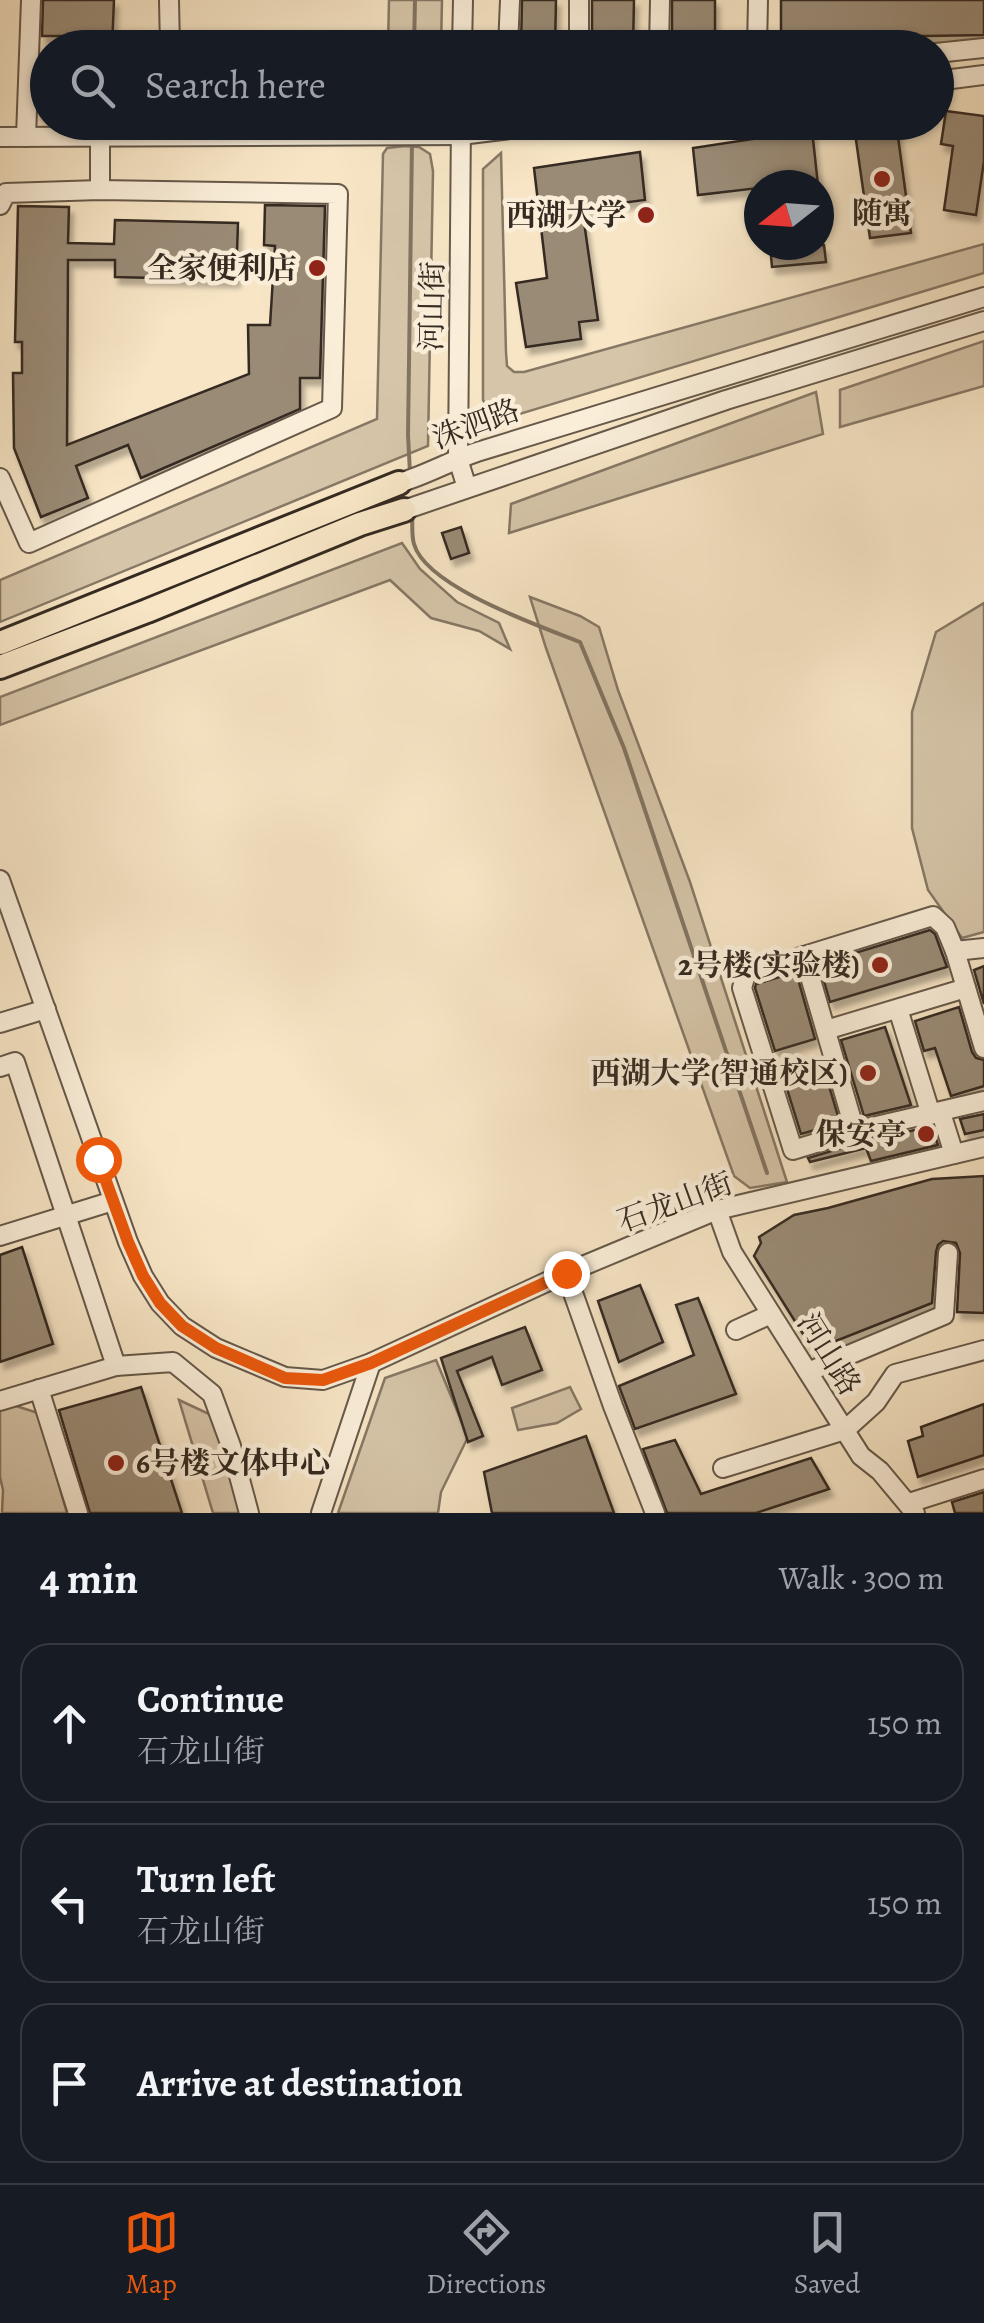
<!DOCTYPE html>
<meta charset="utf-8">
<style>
:root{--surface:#171b24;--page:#20242c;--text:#f1f3f6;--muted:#9ea1a6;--line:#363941;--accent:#ea580c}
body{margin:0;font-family:Alegreya,"Noto Serif SC",serif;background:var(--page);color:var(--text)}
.compass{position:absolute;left:744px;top:170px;width:90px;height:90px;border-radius:50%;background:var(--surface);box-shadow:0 2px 8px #0004;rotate:253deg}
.stop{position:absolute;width:30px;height:30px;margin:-22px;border:8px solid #ea580c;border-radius:50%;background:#fff}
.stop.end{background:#ea580c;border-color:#fff;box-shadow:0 2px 10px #0008}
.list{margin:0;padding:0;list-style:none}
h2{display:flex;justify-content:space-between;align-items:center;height:130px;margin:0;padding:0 40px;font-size:42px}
h2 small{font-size:32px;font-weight:400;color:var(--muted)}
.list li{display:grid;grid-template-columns:65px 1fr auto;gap:30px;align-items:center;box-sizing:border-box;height:160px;margin:0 20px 20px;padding:0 20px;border:2px solid var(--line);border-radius:30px}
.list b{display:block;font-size:38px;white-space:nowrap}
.list p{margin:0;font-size:32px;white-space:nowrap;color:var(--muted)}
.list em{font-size:32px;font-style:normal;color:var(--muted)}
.icon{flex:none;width:55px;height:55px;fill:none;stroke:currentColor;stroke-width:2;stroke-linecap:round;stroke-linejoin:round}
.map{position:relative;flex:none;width:984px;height:1513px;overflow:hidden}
.search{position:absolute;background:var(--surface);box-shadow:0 2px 8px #0004;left:30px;right:30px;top:30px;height:110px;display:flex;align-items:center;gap:25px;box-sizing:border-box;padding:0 35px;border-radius:55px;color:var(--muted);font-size:38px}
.sheet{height:670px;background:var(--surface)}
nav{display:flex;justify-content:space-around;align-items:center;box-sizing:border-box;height:140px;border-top:2px solid var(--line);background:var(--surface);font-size:28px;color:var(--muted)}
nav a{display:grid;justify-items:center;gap:5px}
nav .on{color:var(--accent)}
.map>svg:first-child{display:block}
.green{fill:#d6c5a9;stroke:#867865;stroke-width:2.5}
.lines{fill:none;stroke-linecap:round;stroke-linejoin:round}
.stream{stroke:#827462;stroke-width:4}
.building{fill:#9a8b76;stroke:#352a21;stroke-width:2.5;filter:url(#shadow)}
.minor-casing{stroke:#66594a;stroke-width:22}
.major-casing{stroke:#352a21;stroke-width:28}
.minor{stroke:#faeed9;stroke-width:18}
.major{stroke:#f7e5c5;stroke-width:22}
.route{stroke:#ea580c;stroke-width:12}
.poi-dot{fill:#8f2418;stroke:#faeed9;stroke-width:4}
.labels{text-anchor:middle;stroke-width:9;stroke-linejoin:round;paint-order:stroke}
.poi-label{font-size:30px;font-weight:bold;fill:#352a21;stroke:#faeed9;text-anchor:end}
.street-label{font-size:30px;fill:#352a21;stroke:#faeed9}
</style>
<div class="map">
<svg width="984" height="1513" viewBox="0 0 984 1513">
<defs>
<filter id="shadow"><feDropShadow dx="4" dy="7" stdDeviation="2.5" flood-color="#0004"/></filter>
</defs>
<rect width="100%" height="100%" fill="#f7e5c5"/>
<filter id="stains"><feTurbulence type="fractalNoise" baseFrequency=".002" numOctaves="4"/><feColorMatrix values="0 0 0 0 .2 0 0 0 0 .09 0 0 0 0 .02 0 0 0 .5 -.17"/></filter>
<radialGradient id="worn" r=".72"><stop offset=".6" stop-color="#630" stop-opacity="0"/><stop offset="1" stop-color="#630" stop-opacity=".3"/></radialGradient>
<!-- green -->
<g class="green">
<path d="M 389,0 L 442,0 L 441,47 L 388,47 Z"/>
<path d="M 405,146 L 419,147 L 430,154 L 433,171 L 428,446 L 0,622 L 0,580 L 377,419 L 383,154 L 387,148 Z"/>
<path d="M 501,153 L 506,352 L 507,366 L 514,372 L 524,372 L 984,244 L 984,273 L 503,419 L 491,414 L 483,400 L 483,169 Z"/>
<path d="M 984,341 L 984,386 L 840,427 L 840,390 Z"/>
<path d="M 816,392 L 823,434 L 509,533 L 511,504 Z"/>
<path d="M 402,543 L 420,569 L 457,602 L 499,623 L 510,649 L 479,631 L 431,618 L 390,580 L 0,725 L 0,697 Z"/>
<path d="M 530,597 L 580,616 L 599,627 L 618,690 L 690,882 L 787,1182 L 750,1188 L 734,1176 L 546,648 Z"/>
<path d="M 984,603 L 984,932 L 962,938 L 928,890 L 912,828 L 912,712 L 936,632 Z"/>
<path d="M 436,1360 L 468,1437 L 441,1492 L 438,1513 L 338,1513 L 385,1378 Z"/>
<path d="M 570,1387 L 581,1409 L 557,1423 L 518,1430 L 512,1408 Z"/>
<path d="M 179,1400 L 209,1414 L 249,1513 L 213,1513 Z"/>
<path d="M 13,1405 L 38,1413 L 67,1513 L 2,1513 L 3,1490 L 0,1477 L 0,1410 Z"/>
</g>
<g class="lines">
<!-- stream -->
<g class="stream">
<path d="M 414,48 L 415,0"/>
<path d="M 410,473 L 408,435 L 412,142"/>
<path d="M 412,512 C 413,522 411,534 414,544 C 426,587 540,626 580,642 L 624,748 L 767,1173"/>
</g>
</g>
<!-- building -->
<g class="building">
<path d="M 43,0 L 114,0 L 112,48 L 77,48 L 76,36 L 42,36 Z"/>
<path d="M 522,0 L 556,0 L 555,48 L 521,48 Z"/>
<path d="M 592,0 L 634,0 L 633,48 L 592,48 Z"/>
<rect x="672" y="0" width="43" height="48"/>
<path d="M 781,0 L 984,0 L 984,35 L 865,37 L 850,42 L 781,43 Z"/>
<path d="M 41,79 L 48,80 L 48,112 L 39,111 Z"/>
<path d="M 946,111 L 984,116 L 984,161 L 976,215 L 944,210 L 953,146 L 941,144 Z"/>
<path d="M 878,122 L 896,122 L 911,233 L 870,238 L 854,126 Z"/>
<path d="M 812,130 L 818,185 L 759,185 L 759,188 L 698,195 L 693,148 Z"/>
<path d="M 640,152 L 645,200 L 582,208 L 598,320 L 579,322 L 581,339 L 526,347 L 516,283 L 547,278 L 534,168 Z"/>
<path d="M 265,205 L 325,206 L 320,378 L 300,378 L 300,409 L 141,478 L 128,445 L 76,466 L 88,498 L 41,517 L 14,448 L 13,373 L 22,373 L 22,342 L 15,342 L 18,206 L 69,207 L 68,243 L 114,244 L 115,220 L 238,223 L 236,280 L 115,277 L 115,260 L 68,260 L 67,445 L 249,374 L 248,325 L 270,325 L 275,246 L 264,245 Z"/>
<path d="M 770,245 L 824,245 L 826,262 L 772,267 Z"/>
<path d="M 461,527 L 469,553 L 451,559 L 442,533 Z"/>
<path d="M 930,930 L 935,934 L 947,967 L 830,1002 L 819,964 Z"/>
<path d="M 984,966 L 984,1004 L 974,970 Z"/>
<path d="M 796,972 L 815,1039 L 775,1051 L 755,988 L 756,984 Z"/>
<path d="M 959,1007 L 972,1052 L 976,1058 L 984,1060 L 984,1086 L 951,1096 L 935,1048 L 924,1051 L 915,1021 Z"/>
<path d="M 885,1027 L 911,1105 L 864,1116 L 841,1040 Z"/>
<path d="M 821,1059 L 840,1123 L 801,1134 L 779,1063 Z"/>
<path d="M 984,1114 L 984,1130 L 965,1134 L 960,1119 Z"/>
<path d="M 928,1127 L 932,1127 L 938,1145 L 871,1161 L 866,1148 L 810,1162 L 808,1158 L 858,1143 Z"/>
<path d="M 984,1176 L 984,1313 L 957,1312 L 960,1253 L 956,1243 L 943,1241 L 938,1245 L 936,1252 L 932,1303 L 813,1350 L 754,1256 L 761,1243 L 759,1237 L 794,1215 L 828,1208 L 932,1179 Z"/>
<path d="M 22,1247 L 53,1344 L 0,1362 L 0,1255 Z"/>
<path d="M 640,1285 L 663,1342 L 619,1362 L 598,1301 Z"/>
<path d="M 698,1298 L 736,1394 L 635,1429 L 619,1386 L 694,1355 L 676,1305 Z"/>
<path d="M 525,1327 L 542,1370 L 502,1385 L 492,1357 L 457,1371 L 483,1436 L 468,1442 L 441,1358 Z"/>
<path d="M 141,1387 L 182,1513 L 90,1513 L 59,1410 Z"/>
<path d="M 984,1404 L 984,1455 L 918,1477 L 908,1441 L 923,1436 L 921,1427 Z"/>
<path d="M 586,1436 L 614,1513 L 492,1513 L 484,1472 Z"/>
<path d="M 675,1440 L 701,1494 L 811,1458 L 829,1489 L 756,1513 L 667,1513 L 643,1449 Z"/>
<path d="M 984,1492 L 984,1513 L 955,1513 L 952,1502 Z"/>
</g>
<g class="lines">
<!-- minor casing -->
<g class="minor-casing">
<g id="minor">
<path d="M 169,0 L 170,48"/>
<path d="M 462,48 L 463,0"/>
<path d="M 508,48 L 510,0"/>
<path d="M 579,48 L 579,0"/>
<path d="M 659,48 L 660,0"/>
<path d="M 757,48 L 758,0"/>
<path d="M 936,53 L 984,48"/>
<path d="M 936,81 L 984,75"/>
<path d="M 461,122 L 458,459 L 467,488"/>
<path d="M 0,137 L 461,135 L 568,122"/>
<path d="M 26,137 L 31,0"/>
<path d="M 100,137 L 100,190"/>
<path d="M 0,205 L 6,193 L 100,190 L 338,194 L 332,408 L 29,543 L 0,478"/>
<path d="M 399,483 C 426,475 450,461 477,452 C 646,399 815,348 984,297"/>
<path d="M 404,510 L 726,400 L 984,321"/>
<path d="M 0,880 L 128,1242 L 143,1276 L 160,1303 L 182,1326 L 216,1348 L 285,1377 L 323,1380 L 371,1363 L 566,1273 L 717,1210 L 984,1147"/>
<path d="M 984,948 L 955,951 L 945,927 L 933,916 L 746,974 L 742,988 L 793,1150 L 855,1131 L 984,1101"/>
<path d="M 955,951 L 984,1048"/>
<path d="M 804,956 L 855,1131"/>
<path d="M 898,1009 L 931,1115"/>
<path d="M 0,1023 L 46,1009"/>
<path d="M 826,1030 L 966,988"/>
<path d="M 0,1067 L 15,1062 L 116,1366 L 0,1401"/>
<path d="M 941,1113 L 954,1154"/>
<path d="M 717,1210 L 732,1252 L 861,1456 L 880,1471 L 915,1513"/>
<path d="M 0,1236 L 113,1201"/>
<path d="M 566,1273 L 613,1406 L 655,1513"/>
<path d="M 736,1330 L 771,1314"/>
<path d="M 116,1366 L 173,1362 L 212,1394 L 231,1446 L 249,1513"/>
<path d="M 808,1372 L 944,1315 L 948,1253"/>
<path d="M 39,1389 L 78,1513"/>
<path d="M 723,1468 L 845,1430 L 876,1402 L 895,1374 L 984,1350"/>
<path d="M 909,1503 L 984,1479"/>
<path d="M 321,1513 L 371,1363"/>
</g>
</g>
<!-- major casing -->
<g class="major-casing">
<g id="major">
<path d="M 0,643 L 399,483"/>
<path d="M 0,667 L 147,611 L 360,524 L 404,510"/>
</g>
</g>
<!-- minor -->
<use href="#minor" class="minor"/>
<!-- major -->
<use href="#major" class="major"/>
</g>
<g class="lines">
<!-- route -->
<path class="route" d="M 98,1159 L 128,1242 L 143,1276 L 160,1303 L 182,1326 L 216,1348 L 285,1378 L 323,1380 L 371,1363 L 566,1273"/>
</g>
<!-- markers -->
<g class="poi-dot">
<circle cx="882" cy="179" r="10"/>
<circle cx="646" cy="215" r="10"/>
<circle cx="317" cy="268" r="10"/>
<circle cx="880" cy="965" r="10"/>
<circle cx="868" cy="1073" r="10"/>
<circle cx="926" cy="1134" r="10"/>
<circle cx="116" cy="1463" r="10"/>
</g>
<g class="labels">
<!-- poi labels -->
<g class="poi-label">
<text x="882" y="223" text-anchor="middle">随寓</text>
<text x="626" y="225">西湖大学</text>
<text x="297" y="278">全家便利店</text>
<text x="860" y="975">2号楼(实验楼)</text>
<text x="848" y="1083">西湖大学(智通校区)</text>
<text x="906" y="1144">保安亭</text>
<text x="136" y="1473" text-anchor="start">6号楼文体中心</text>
</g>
<!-- street labels -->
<g class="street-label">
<text transform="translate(432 306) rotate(-89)" y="10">河山街</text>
<text transform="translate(476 424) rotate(-20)" y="10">洙泗路</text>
<text transform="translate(675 1202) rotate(-20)" y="10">石龙山街</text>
<text transform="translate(829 1354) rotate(58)" y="10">河山路</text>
</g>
</g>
<rect width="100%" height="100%" filter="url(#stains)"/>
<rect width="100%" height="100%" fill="url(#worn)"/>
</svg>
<svg class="compass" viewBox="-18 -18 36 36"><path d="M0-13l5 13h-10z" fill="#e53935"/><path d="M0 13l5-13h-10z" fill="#9ea1a6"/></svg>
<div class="stop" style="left:98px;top:1159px"></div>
<div class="stop end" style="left:566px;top:1273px"></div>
<div class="search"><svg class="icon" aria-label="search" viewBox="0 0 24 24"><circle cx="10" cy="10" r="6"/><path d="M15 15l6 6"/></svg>Search here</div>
</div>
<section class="sheet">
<h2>4 min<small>Walk · 300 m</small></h2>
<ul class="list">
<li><svg class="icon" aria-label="ahead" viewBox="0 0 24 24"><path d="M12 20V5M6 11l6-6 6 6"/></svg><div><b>Continue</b><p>石龙山街</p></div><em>150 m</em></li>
<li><svg class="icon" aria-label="left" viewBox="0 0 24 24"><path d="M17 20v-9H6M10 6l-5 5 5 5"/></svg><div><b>Turn left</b><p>石龙山街</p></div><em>150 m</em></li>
<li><svg class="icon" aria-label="arrive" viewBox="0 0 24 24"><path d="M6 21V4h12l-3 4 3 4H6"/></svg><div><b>Arrive at destination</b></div></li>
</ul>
</section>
<nav>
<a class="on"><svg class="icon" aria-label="map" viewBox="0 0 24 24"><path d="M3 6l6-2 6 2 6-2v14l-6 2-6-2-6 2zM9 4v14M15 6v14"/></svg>Map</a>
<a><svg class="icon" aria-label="directions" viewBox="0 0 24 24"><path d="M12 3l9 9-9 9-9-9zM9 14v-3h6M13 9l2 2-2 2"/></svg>Directions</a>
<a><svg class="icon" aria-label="saved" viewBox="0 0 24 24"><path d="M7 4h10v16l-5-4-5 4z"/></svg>Saved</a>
</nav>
